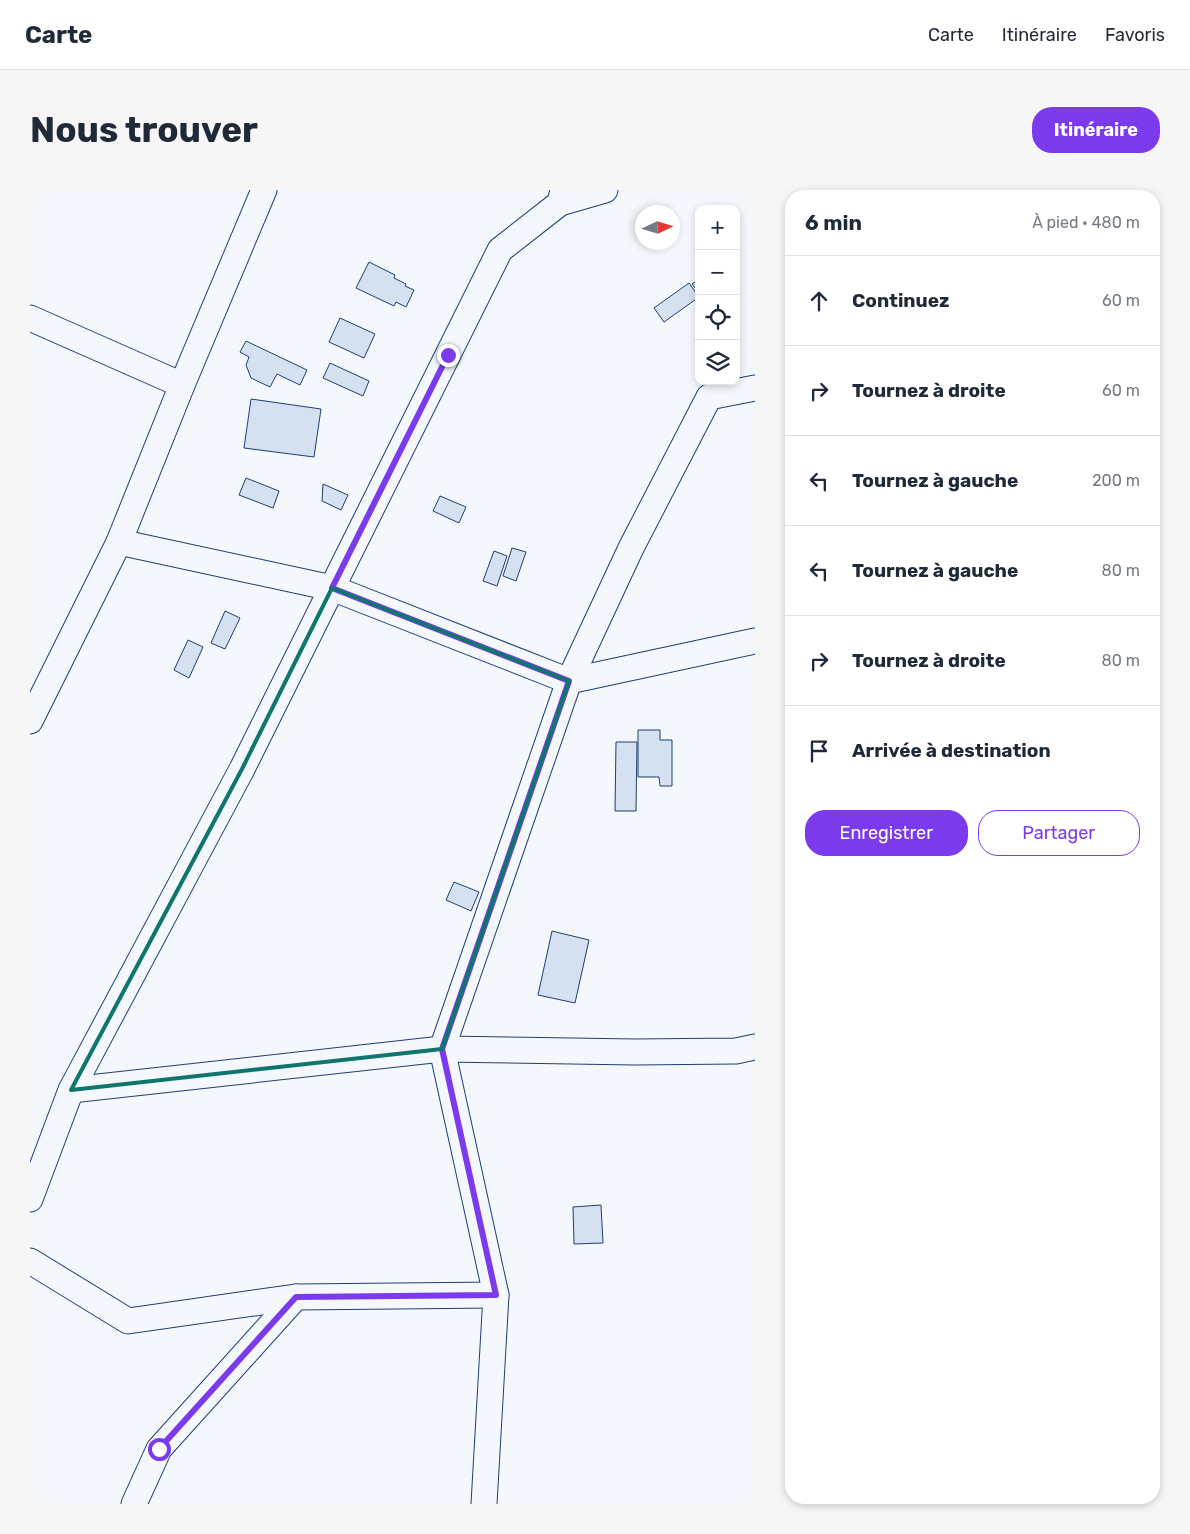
<!DOCTYPE html>
<html lang="fr">
<meta charset="utf-8">
<style>
:root{--surface:#fff;--page:#f6f6f7;--text:#1f2937;--muted:#747a83;--line:#e0e1e3;--accent:#7c3aed}
body{margin:0;font-family:Rubik,sans-serif;background:var(--page);color:var(--text)}
.controls{position:absolute;right:15px;top:15px;display:grid;overflow:hidden;border-radius:10px;box-shadow:0 2px 8px #0003}
.controls button{width:45px;height:45px;display:grid;place-items:center;padding:0;border:0;border-bottom:1px solid var(--line);background:var(--surface);color:var(--text);font:25px sans-serif}
.compass{position:absolute;left:605px;top:15px;width:45px;height:45px;border-radius:50%;background:var(--surface);box-shadow:0 2px 8px #0003;rotate:86deg}
.stop{position:absolute;width:15px;height:15px;margin:-11px;border:4px solid #7c3aed;border-radius:50%;background:#fff}
.stop.end{background:#7c3aed;border-color:#fff;box-shadow:0 1px 5px #0008}
.list{margin:0;padding:0;list-style:none}
h2{display:flex;justify-content:space-between;align-items:center;height:65px;margin:0;padding:0 20px;font-size:21px}
h2 small{font-size:16px;font-weight:400;color:var(--muted)}
.list li{display:grid;grid-template-columns:32px 1fr auto;gap:15px;align-items:center;box-sizing:border-box;height:90px;padding:0 20px;border-top:1px solid var(--line)}
.list b{display:block;font-size:19px;white-space:nowrap}
.list em{font-size:16px;font-style:normal;color:var(--muted)}
.actions{display:flex;gap:10px;padding:15px 20px}
.actions a{flex:1;padding:11px 0;border:1px solid var(--accent);border-radius:20px;text-align:center;font-size:18px;color:var(--accent)}
.actions .main{background:var(--accent);color:#fff}
.icon{flex:none;width:28px;height:28px;fill:none;stroke:currentColor;stroke-width:2;stroke-linecap:round;stroke-linejoin:round}
.map{position:relative;flex:none;width:725px;height:1314px;overflow:hidden;border-radius:20px}
header{display:flex;align-items:center;gap:30px;box-sizing:border-box;height:70px;padding:0 25px;background:var(--surface);border-bottom:1px solid var(--line)}
header strong{font-size:24px}
nav{display:flex;gap:28px;margin-inline-start:auto;font-size:18px}
.intro{display:flex;align-items:center;justify-content:space-between;box-sizing:border-box;height:120px;padding:0 30px}
h1{margin:0;font-size:35px}
.button{padding:12px 22px;border-radius:20px;background:var(--accent);color:#fff;font-size:18px;font-weight:700}
main{display:flex;gap:30px;padding:0 30px}
aside{flex:1;background:var(--surface);border-radius:20px;box-shadow:0 2px 8px #0003}
.map>svg:first-child{display:block}
.building{fill:#d5e0f0;stroke:#1d3f73}
.lines{fill:none;stroke-linecap:round;stroke-linejoin:round}
.minor-casing{stroke:#1d3f73;stroke-width:27}
.minor{stroke:#f4f7fb;stroke-width:25}
.route{stroke:#7c3aed;stroke-width:6}
.marked{fill:none;stroke:#0f766e;stroke-width:4;stroke-linejoin:round}
</style>
<header>
<strong>Carte</strong>
<nav><a>Carte</a><a>Itinéraire</a><a>Favoris</a></nav>
</header>
<div class="intro"><h1>Nous trouver</h1><a class="button">Itinéraire</a></div>
<main>
<div class="map">
<svg width="725" height="1314" viewBox="0 0 725 1314">
<rect width="100%" height="100%" fill="#f4f7fb"/>
<!-- building -->
<g class="building">
<path d="M 339,72 L 365,85 L 364,88 L 376,94 L 375,96 L 384,100 L 376,117 L 366,112 L 364,116 L 326,98 Z"/>
<path d="M 669,89 L 669,103 L 662,94 Z"/>
<path d="M 659,93 L 669,107 L 634,132 L 624,118 Z"/>
<path d="M 310,128 L 345,144 L 334,168 L 299,152 Z"/>
<path d="M 216,151 L 277,180 L 270,195 L 247,184 L 240,197 L 221,188 L 216,175 L 219,167 L 210,162 Z"/>
<path d="M 300,173 L 339,191 L 333,206 L 293,188 Z"/>
<path d="M 221,209 L 291,219 L 284,267 L 214,258 Z"/>
<path d="M 216,288 L 249,301 L 243,318 L 209,305 Z"/>
<path d="M 293,294 L 318,305 L 311,320 L 292,311 Z"/>
<path d="M 410,306 L 436,317 L 429,333 L 403,321 Z"/>
<path d="M 482,358 L 496,362 L 486,391 L 473,386 Z"/>
<path d="M 464,361 L 477,366 L 467,396 L 453,391 Z"/>
<path d="M 195,421 L 210,428 L 195,459 L 181,453 Z"/>
<path d="M 158,450 L 173,457 L 159,488 L 144,480 Z"/>
<path d="M 608,540 L 630,540 L 630,550 L 642,550 L 642,596 L 630,596 L 629,587 L 608,587 Z"/>
<path d="M 586,552 L 607,552 L 606,621 L 585,621 Z"/>
<path d="M 424,692 L 449,702 L 441,721 L 416,710 Z"/>
<path d="M 522,741 L 559,750 L 545,813 L 508,805 Z"/>
<path d="M 571,1015 L 573,1053 L 544,1054 L 543,1017 Z"/>
</g>
<g class="lines">
<!-- minor casing -->
<g class="minor-casing">
<g id="minor">
<path d="M 530,13 L 575,0"/>
<path d="M 0,128 L 152,195"/>
<path d="M 89,352 L 302,398 L 539,491 L 725,451"/>
<path d="M 0,531 L 89,352 L 152,195 L 234,0"/>
<path d="M 41,900 L 412,859 L 605,862 L 706,861 L 725,857"/>
<path d="M 0,1009 L 41,900 L 212,579 L 470,60 L 530,13 L 533,0"/>
<path d="M 0,1071 L 98,1131 L 266,1107 L 466,1105"/>
<path d="M 104,1314 L 129,1259 L 266,1107"/>
<path d="M 454,1314 L 466,1105 L 412,859 L 539,491 L 601,358 L 679,207 L 725,198"/>
</g>
</g>
<!-- minor -->
<use href="#minor" class="minor"/>
</g>
<g class="lines">
<!-- route -->
<path class="route" d="M 129,1259 L 266,1107 L 466,1105 L 412,859 L 539,491 L 302,398 L 418,165"/>
</g>
<!-- marked area -->
<path class="marked" d="M 302,398 L 539,491 L 412,859 L 41,900 L 212,579 Z"/>
</svg>
<div class="controls">
<button>+</button>
<button>−</button>
<button><svg class="icon" aria-label="locate" viewBox="0 0 24 24"><circle cx="12" cy="12" r="6"/><path d="M12 2v4M12 18v4M2 12h4M18 12h4"/></svg></button>
<button><svg class="icon" aria-label="layers" viewBox="0 0 24 24"><path d="M12 4l9 5-9 5-9-5zM3 14l9 5 9-5"/></svg></button>
</div>
<svg class="compass" viewBox="-18 -18 36 36"><path d="M0-13l5 13h-10z" fill="#e53935"/><path d="M0 13l5-13h-10z" fill="#747a83"/></svg>
<div class="stop" style="left:129px;top:1259px"></div>
<div class="stop end" style="left:418px;top:165px"></div>
</div>
<aside>
<h2>6 min<small>À pied · 480 m</small></h2>
<ul class="list">
<li><svg class="icon" aria-label="ahead" viewBox="0 0 24 24"><path d="M12 20V5M6 11l6-6 6 6"/></svg><div><b>Continuez</b></div><em>60 m</em></li>
<li><svg class="icon" aria-label="right" viewBox="0 0 24 24"><path d="M7 20v-9h11M14 6l5 5-5 5"/></svg><div><b>Tournez à droite</b></div><em>60 m</em></li>
<li><svg class="icon" aria-label="left" viewBox="0 0 24 24"><path d="M17 20v-9H6M10 6l-5 5 5 5"/></svg><div><b>Tournez à gauche</b></div><em>200 m</em></li>
<li><svg class="icon" aria-label="left" viewBox="0 0 24 24"><path d="M17 20v-9H6M10 6l-5 5 5 5"/></svg><div><b>Tournez à gauche</b></div><em>80 m</em></li>
<li><svg class="icon" aria-label="right" viewBox="0 0 24 24"><path d="M7 20v-9h11M14 6l5 5-5 5"/></svg><div><b>Tournez à droite</b></div><em>80 m</em></li>
<li><svg class="icon" aria-label="arrive" viewBox="0 0 24 24"><path d="M6 21V4h12l-3 4 3 4H6"/></svg><div><b>Arrivée à destination</b></div></li>
</ul>
<div class="actions"><a class="main">Enregistrer</a><a>Partager</a></div>
</aside>
</main>
